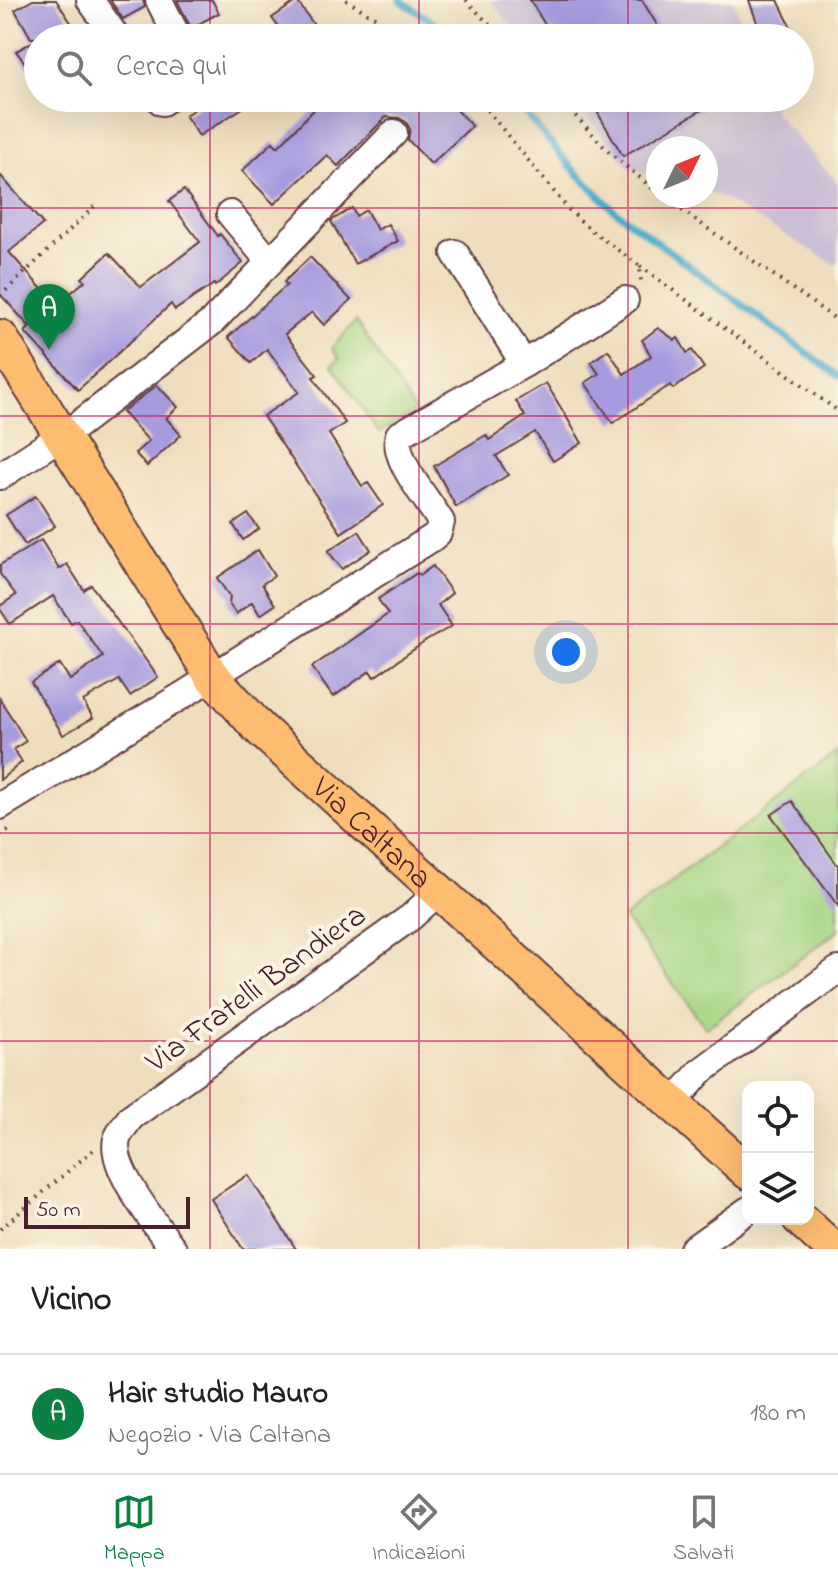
<!DOCTYPE html>
<html lang="it">
<meta charset="utf-8">
<style>
:root{--surface:#fff;--page:#f2f2f2;--text:#222;--muted:#767676;--line:#e0e0e0;--accent:#0b8043}
body{margin:0;font-family:"Indie Flower",sans-serif;background:var(--page);color:var(--text)}
.controls{position:absolute;right:24px;bottom:24px;display:grid;overflow:hidden;border-radius:16px;box-shadow:0 8px 32px #0002}
.controls button{width:72px;height:72px;display:grid;place-items:center;padding:0;border:0;border-bottom:2px solid var(--line);background:var(--surface);color:var(--text);font:40px sans-serif}
.compass{position:absolute;left:646px;top:136px;width:72px;height:72px;border-radius:50%;background:var(--surface);box-shadow:0 8px 32px #0002;rotate:47deg}
.scale{position:absolute;left:24px;bottom:20px;width:166px;box-sizing:border-box;padding-left:8px;border:4px solid #4a1f2b;border-top:0;font-size:22px;line-height:28px;white-space:nowrap;color:#4a1f2b;-webkit-text-stroke:6px #fcf5e5;paint-order:stroke}
.you{position:absolute;left:566px;top:652px;width:28px;height:28px;margin:-20px;border:6px solid #fff;border-radius:50%;background:#1a73e8;box-shadow:0 0 0 12px #1a73e833}
.badge{display:grid;place-items:center;width:52px;height:52px;border-radius:50%;background:var(--accent);color:#fff;font-size:26px;font-weight:700}
.pin{position:absolute;translate:-50% -66px;filter:drop-shadow(0 2px 4px #0008)}
.pin::after{content:'';position:absolute;top:42px;width:28px;height:24px;background:inherit;clip-path:polygon(0 0,100% 0,50% 100%)}
.list{margin:0;padding:0;list-style:none}
h2{display:flex;justify-content:space-between;align-items:center;height:104px;margin:0;padding:0 32px;font-size:34px}
h2 small{font-size:26px;font-weight:400;color:var(--muted)}
.list li{display:grid;grid-template-columns:52px 1fr auto;gap:24px;align-items:center;box-sizing:border-box;height:120px;padding:0 32px;border-top:2px solid var(--line)}
.list b{display:block;font-size:30px;white-space:nowrap}
.list p{margin:0;font-size:26px;white-space:nowrap;color:var(--muted)}
.list em{font-size:26px;font-style:normal;color:var(--muted)}
.icon{flex:none;width:44px;height:44px;fill:none;stroke:currentColor;stroke-width:2;stroke-linecap:round;stroke-linejoin:round}
.map{position:relative;flex:none;width:838px;height:1249px;overflow:hidden}
.search{position:absolute;background:var(--surface);box-shadow:0 8px 32px #0002;left:24px;right:24px;top:24px;height:88px;display:flex;align-items:center;gap:20px;box-sizing:border-box;padding:0 28px;border-radius:44px;color:var(--muted);font-size:30px}
.sheet{height:224px;background:var(--surface)}
nav{display:flex;justify-content:space-around;align-items:center;box-sizing:border-box;height:112px;border-top:2px solid var(--line);background:var(--surface);font-size:22px;color:var(--muted)}
nav a{display:grid;justify-items:center;gap:4px}
nav .on{color:var(--accent)}
.map>svg:first-child{display:block}
.industrial{fill:#cbbfd5}
.green{fill:#a5d583;stroke:#787a57;stroke-width:2}
.lines{fill:none;stroke-linecap:round;stroke-linejoin:round}
.stream{stroke:#4cabcb;stroke-width:7}
.building{fill:#a79bdf}
.minor-casing{stroke:#633c41;stroke-width:30}
.major-casing{stroke:#633c41;stroke-width:38}
.path{stroke:#633c41;stroke-width:4;stroke-dasharray:2 6;stroke-linecap:butt}
.minor{stroke:#fff;stroke-width:26}
.major{stroke:#fdbc6f;stroke-width:34}
.grid{fill:none;stroke:#c2185b;stroke-width:2;stroke-opacity:0.55}
.labels{text-anchor:middle;stroke-width:8;stroke-linejoin:round;paint-order:stroke}
.street-label{font-size:32px;fill:#4a1f2b;stroke:#fcf5e5}
</style>
<div class="map">
<svg width="838" height="1249" viewBox="0 0 838 1249">
<rect width="100%" height="100%" fill="#fcf5e5"/>
<filter id="ink" filterUnits="userSpaceOnUse"><feTurbulence type="fractalNoise" baseFrequency=".0125" numOctaves="2"/><feDisplacementMap in="SourceGraphic" scale="16" xChannelSelector="R" yChannelSelector="G"/><feConvolveMatrix kernelMatrix="1 2 1 2 8 2 1 2 1" color-interpolation-filters="sRGB"/></filter>
<filter id="wash" filterUnits="userSpaceOnUse"><feTurbulence type="fractalNoise" baseFrequency=".006" numOctaves="4" result="noise"/><feDisplacementMap in="SourceGraphic" scale="32" xChannelSelector="R" yChannelSelector="G"/><feGaussianBlur stdDeviation="1.8" result="paint"/><feColorMatrix in="noise" values="0 0 0 0 0 0 0 0 0 0 0 0 0 0 0 0 0 1.4 0 .05"/><feComposite in="paint" operator="in"/></filter>
<g filter="url(#wash)">
<rect width="100%" height="100%" fill="#efdebd"/>
<!-- industrial -->
<g class="industrial">
<path d="M 490,0 L 733,0 L 747,38 L 522,38 Z"/>
<path d="M 572,98 L 770,98 L 775,113 L 838,183 L 838,264 L 836,265 L 719,196 L 706,192 L 706,148 L 658,148 L 658,177 L 630,169 Z"/>
</g>
<!-- green -->
<g class="green">
<path d="M 356,321 L 415,411 L 379,433 L 332,365 L 339,359 L 332,348 Z"/>
<path d="M 838,755 L 838,931 L 706,1028 L 624,918 Z"/>
</g>
<g class="lines">
<!-- stream -->
<g class="stream">
<path d="M 400,0 L 456,38"/>
<path d="M 512,98 L 573,169 L 614,210 L 838,376"/>
</g>
</g>
<g id="blocks">
<!-- building -->
<g class="building">
<path d="M 33,0 L 56,0 L 81,38 L 31,38 L 15,10 Z"/>
<path d="M 110,0 L 143,0 L 145,7 L 123,19 Z"/>
<path d="M 177,0 L 212,0 L 219,13 L 191,28 Z"/>
<path d="M 530,0 L 642,0 L 665,38 L 553,38 Z"/>
<path d="M 749,0 L 778,0 L 796,38 L 770,38 L 762,24 L 758,25 Z"/>
<path d="M 297,1 L 323,38 L 286,38 L 272,18 Z"/>
<path d="M 38,39 L 38,80 L 16,51 Z"/>
<path d="M 193,98 L 258,98 L 199,136 L 185,115 L 198,107 Z"/>
<path d="M 325,98 L 446,98 L 472,126 L 431,164 L 408,140 L 410,129 L 406,122 L 399,118 L 386,117 L 338,166 L 327,155 L 274,204 L 242,171 L 273,142 L 278,147 Z"/>
<path d="M 589,98 L 722,98 L 623,156 Z"/>
<path d="M 0,175 L 43,224 L 9,252 L 56,305 L 85,281 L 82,278 L 109,253 L 141,287 L 200,242 L 169,201 L 184,190 L 218,236 L 220,234 L 243,263 L 215,286 L 214,284 L 175,310 L 171,304 L 78,390 L 25,332 L 30,327 L 0,294 Z"/>
<path d="M 352,208 L 356,216 L 366,210 L 377,230 L 388,224 L 398,241 L 355,264 L 331,221 Z"/>
<path d="M 310,257 L 351,300 L 324,325 L 312,312 L 285,334 L 317,375 L 313,377 L 345,423 L 329,434 L 362,486 L 368,483 L 383,505 L 341,533 L 263,416 L 299,392 L 267,349 L 251,363 L 228,337 L 287,285 L 284,282 Z"/>
<path d="M 658,328 L 675,340 L 678,338 L 687,353 L 692,350 L 704,368 L 673,389 L 670,385 L 613,423 L 585,383 L 599,374 L 591,362 L 608,350 L 624,374 L 651,356 L 642,340 Z"/>
<path d="M 546,383 L 582,443 L 553,461 L 535,432 L 496,456 L 508,475 L 456,507 L 434,466 L 486,435 L 489,440 L 525,416 L 516,401 Z"/>
<path d="M 157,385 L 178,407 L 166,418 L 181,435 L 147,466 L 135,453 L 149,441 L 122,412 Z"/>
<path d="M 36,496 L 55,526 L 25,545 L 6,515 Z"/>
<path d="M 248,514 L 259,529 L 243,540 L 233,524 Z"/>
<path d="M 359,531 L 371,550 L 342,569 L 328,551 Z"/>
<path d="M 41,540 L 59,569 L 67,564 L 84,590 L 91,585 L 158,677 L 130,696 L 119,680 L 83,701 L 93,718 L 63,735 L 31,682 L 60,664 L 70,680 L 103,657 L 77,620 L 71,623 L 53,596 L 10,624 L 0,609 L 0,606 L 16,595 L 0,574 L 0,565 Z"/>
<path d="M 258,550 L 274,576 L 262,584 L 275,605 L 260,615 L 252,602 L 236,614 L 229,604 L 230,597 L 217,578 Z"/>
<path d="M 433,566 L 452,593 L 438,605 L 452,626 L 426,641 L 374,677 L 370,671 L 333,697 L 312,667 L 388,614 L 378,599 L 417,573 L 420,575 Z"/>
<path d="M 0,699 L 26,741 L 14,749 L 22,762 L 0,780 Z"/>
<path d="M 792,801 L 838,866 L 838,906 L 771,815 Z"/>
<path d="M 248,1175 L 296,1249 L 243,1249 L 211,1199 Z"/>
</g>
</g>
</g>
<g filter="url(#ink)">
<use href="#blocks" fill-opacity="0" stroke="#633c41" stroke-width="2"/>
<g class="lines">
<!-- minor casing -->
<g class="minor-casing">
<g id="minor">
<path d="M 90,0 L 117,38"/>
<path d="M 159,0 L 178,38"/>
<path d="M 160,98 L 162,102 L 168,98"/>
<path d="M 230,214 L 270,262"/>
<path d="M 455,253 L 524,364"/>
<path d="M 0,476 L 78,425 L 212,322 L 394,133"/>
<path d="M 0,806 L 183,695 L 432,538 L 438,533 L 441,522 C 428,499 392,460 399,435 L 524,364 L 625,300"/>
<path d="M 673,1103 L 700,1072 L 838,970"/>
<path d="M 173,1249 C 157,1225 109,1168 117,1139 C 120,1131 126,1124 131,1117 L 411,917 L 438,892"/>
<path d="M 693,1249 L 748,1210"/>
</g>
</g>
<!-- major casing -->
<g class="major-casing">
<g id="major">
<path id="s1" d="M 0,337 L 212,676 L 258,727 L 748,1172"/>
<path d="M 800,1219 L 833,1249"/>
</g>
</g>
<!-- path -->
<g class="path">
<path d="M 346,0 L 409,38"/>
<path d="M 466,0 L 502,38"/>
<path d="M 477,98 L 569,210 L 593,232 L 640,266 L 641,283"/>
<path d="M 559,98 L 608,151 L 658,193"/>
<path d="M 662,196 L 838,321"/>
<path d="M 640,266 L 838,411"/>
<path d="M 0,296 L 97,204"/>
<path d="M 0,835 L 12,828"/>
<path d="M 0,1229 L 93,1150"/>
</g>
<!-- minor -->
<use href="#minor" class="minor"/>
<!-- major -->
<use href="#major" class="major"/>
</g>
</g>
<!-- grid -->
<path class="grid" d="M 210,0 L 210,38M 419,0 L 419,38M 628,0 L 628,38M 210,98 L 210,1249M 419,98 L 419,1249M 628,98 L 628,1249M 0,208 L 838,208M 0,416 L 838,416M 0,624 L 838,624M 0,833 L 838,833M 0,1041 L 838,1041"/>
<g class="labels">
<!-- street labels -->
<g class="street-label">
<text dy="11" stroke="none"><textPath href="#s1" startOffset="624">Via Caltana</textPath></text>
<text transform="translate(255 987) rotate(-36)" y="11">Via Fratelli Bandiera</text>
</g>
</g>
</svg>
<div class="controls">
<button><svg class="icon" aria-label="locate" viewBox="0 0 24 24"><circle cx="12" cy="12" r="6"/><path d="M12 2v4M12 18v4M2 12h4M18 12h4"/></svg></button>
<button><svg class="icon" aria-label="layers" viewBox="0 0 24 24"><path d="M12 4l9 5-9 5-9-5zM3 14l9 5 9-5"/></svg></button>
</div>
<svg class="compass" viewBox="-18 -18 36 36"><path d="M0-13l5 13h-10z" fill="#e53935"/><path d="M0 13l5-13h-10z" fill="#767676"/></svg>
<div class="scale">50 m</div>
<div class="you"></div>
<div class="pin badge" style="left:49px;top:350px">A</div>
<div class="search"><svg class="icon" aria-label="search" viewBox="0 0 24 24"><circle cx="10" cy="10" r="6"/><path d="M15 15l6 6"/></svg>Cerca qui</div>
</div>
<section class="sheet">
<h2>Vicino<small></small></h2>
<ul class="list">
<li><span class="badge">A</span><div><b>Hair studio Mauro</b><p>Negozio · Via Caltana</p></div><em>180 m</em></li>
</ul>
</section>
<nav>
<a class="on"><svg class="icon" aria-label="map" viewBox="0 0 24 24"><path d="M3 6l6-2 6 2 6-2v14l-6 2-6-2-6 2zM9 4v14M15 6v14"/></svg>Mappa</a>
<a><svg class="icon" aria-label="directions" viewBox="0 0 24 24"><path d="M12 3l9 9-9 9-9-9zM9 14v-3h6M13 9l2 2-2 2"/></svg>Indicazioni</a>
<a><svg class="icon" aria-label="saved" viewBox="0 0 24 24"><path d="M7 4h10v16l-5-4-5 4z"/></svg>Salvati</a>
</nav>
